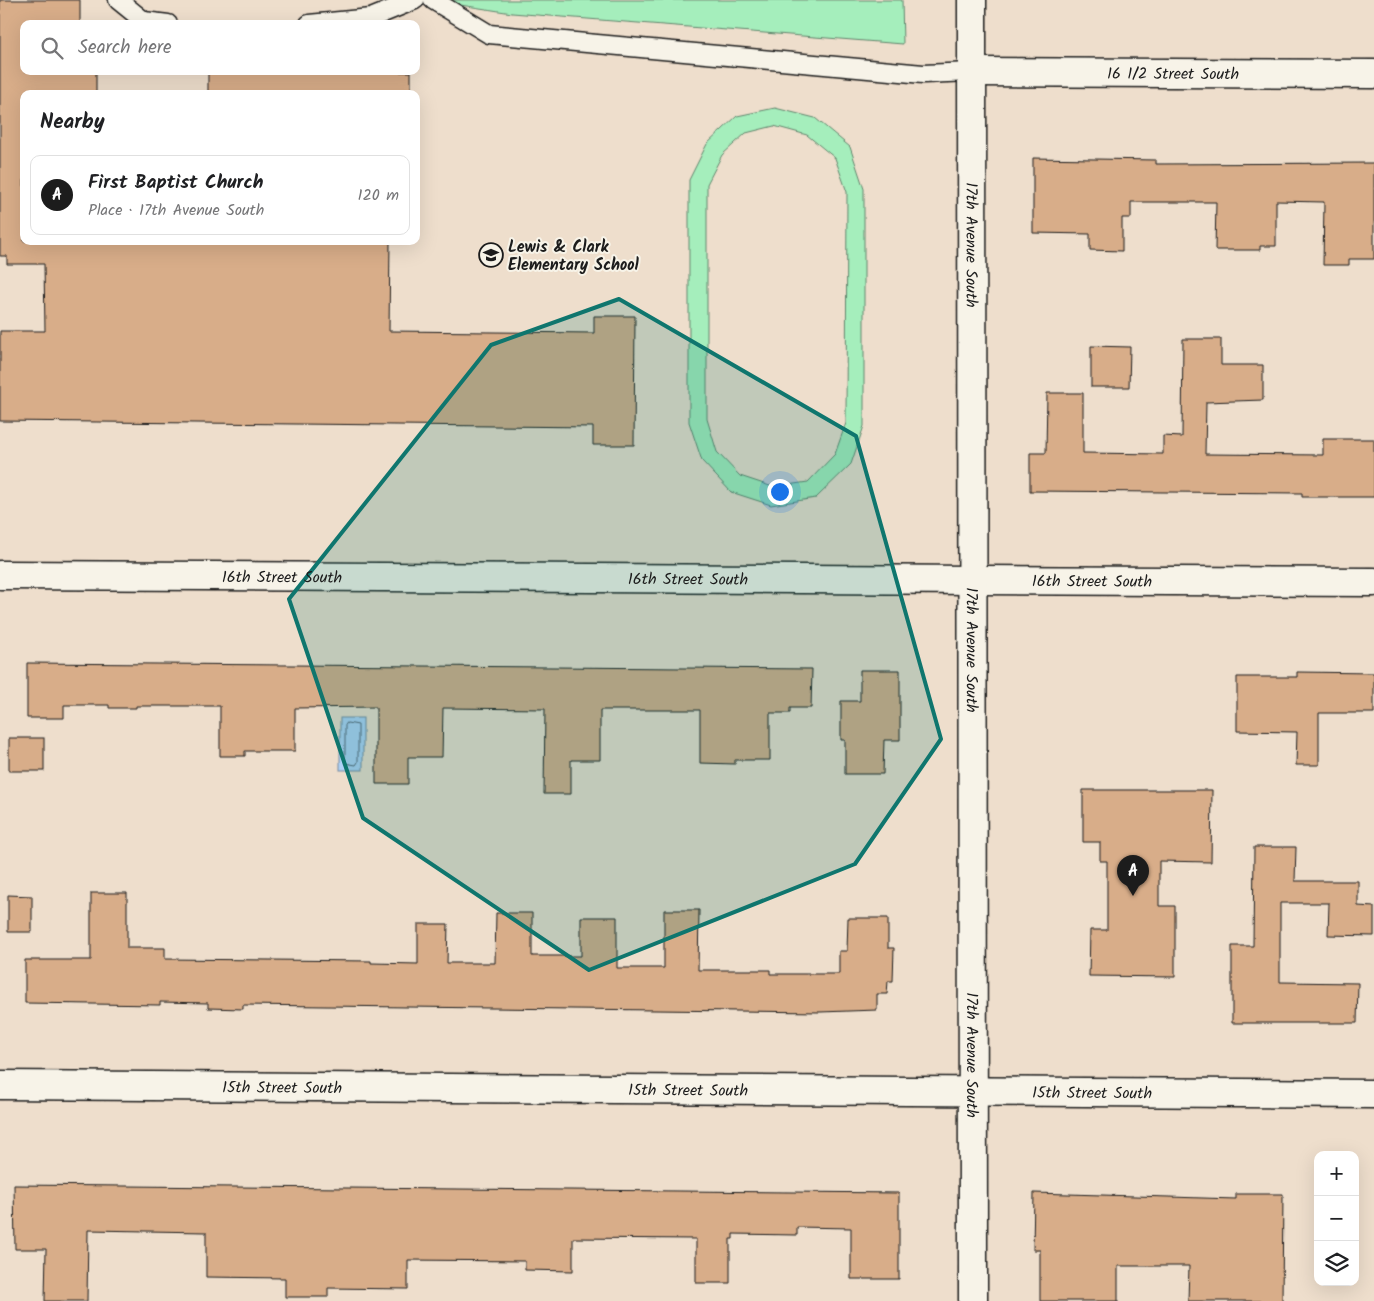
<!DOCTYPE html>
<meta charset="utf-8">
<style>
:root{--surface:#fff;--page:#f2f2f2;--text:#202124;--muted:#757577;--line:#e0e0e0;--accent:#1c1c1c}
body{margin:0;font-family:Kalam,sans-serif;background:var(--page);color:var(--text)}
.controls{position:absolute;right:15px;bottom:15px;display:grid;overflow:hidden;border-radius:10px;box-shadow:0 5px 20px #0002}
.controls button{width:45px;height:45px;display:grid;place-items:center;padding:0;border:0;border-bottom:1px solid var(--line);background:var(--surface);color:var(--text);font:25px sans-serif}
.you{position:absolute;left:779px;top:491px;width:18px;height:18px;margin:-12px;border:4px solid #fff;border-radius:50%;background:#1a73e8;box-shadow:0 0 0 8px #1a73e833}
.badge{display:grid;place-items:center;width:32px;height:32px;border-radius:50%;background:var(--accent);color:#fff;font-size:16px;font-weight:700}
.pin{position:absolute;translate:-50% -41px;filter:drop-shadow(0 1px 2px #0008)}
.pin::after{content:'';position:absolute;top:26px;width:18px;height:15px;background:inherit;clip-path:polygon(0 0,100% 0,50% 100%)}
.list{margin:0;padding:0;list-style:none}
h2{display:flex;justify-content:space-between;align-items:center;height:65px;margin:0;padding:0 20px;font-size:21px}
h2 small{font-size:16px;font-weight:400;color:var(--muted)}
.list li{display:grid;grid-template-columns:32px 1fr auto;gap:15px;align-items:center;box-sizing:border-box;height:80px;margin:0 10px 10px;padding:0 10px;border:1px solid var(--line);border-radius:10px}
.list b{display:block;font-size:19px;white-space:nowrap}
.list p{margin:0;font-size:16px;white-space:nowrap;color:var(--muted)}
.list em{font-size:16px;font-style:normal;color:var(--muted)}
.icon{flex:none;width:28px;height:28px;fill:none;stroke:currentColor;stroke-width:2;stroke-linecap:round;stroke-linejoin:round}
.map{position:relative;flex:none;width:1374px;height:1301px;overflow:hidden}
.search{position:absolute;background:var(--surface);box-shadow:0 5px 20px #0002;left:20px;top:20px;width:400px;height:55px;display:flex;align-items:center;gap:12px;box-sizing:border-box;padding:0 18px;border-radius:10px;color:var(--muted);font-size:19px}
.panel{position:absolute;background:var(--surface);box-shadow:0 5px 20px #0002;left:20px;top:90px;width:400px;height:155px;border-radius:10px}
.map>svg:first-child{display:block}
.green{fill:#a5eebc;stroke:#60856c;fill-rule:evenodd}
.water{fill:#afd2f7;stroke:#74899f}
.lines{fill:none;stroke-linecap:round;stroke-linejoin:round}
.shore{stroke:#576574;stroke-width:1}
.building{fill:#d8ad89;stroke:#1c1c1c}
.lane-casing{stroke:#1c1c1c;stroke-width:21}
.street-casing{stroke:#1c1c1c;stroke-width:31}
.secondary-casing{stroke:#1c1c1c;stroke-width:31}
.lane{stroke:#f7f3e8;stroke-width:18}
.street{stroke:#f7f3e8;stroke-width:28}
.secondary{stroke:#f7f3e8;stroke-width:28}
.marked{fill:#0f766e;fill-opacity:0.2;stroke:#0f766e;stroke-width:4;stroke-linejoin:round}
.labels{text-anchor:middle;stroke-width:4;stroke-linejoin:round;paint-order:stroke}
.street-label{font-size:16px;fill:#1c1c1c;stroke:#f7f3e8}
.poi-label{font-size:16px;font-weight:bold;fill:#1c1c1c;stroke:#f7f3e8;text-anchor:start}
</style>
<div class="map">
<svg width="1374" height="1301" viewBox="0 0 1374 1301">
<rect width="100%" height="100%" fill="#eedecc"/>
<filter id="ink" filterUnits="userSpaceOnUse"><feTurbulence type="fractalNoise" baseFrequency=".02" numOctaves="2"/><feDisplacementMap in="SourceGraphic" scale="10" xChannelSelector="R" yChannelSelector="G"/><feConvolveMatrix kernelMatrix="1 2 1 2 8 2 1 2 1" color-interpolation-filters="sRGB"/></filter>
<g filter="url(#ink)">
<!-- green -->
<g class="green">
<path d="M 428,0 L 902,0 L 903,44 L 512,13 Z"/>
<path d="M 775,108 L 815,118 L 850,147 L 864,189 L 864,426 L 851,464 L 816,498 L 771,505 L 731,492 L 702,461 L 689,422 L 689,180 L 707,144 L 737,116 ZM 774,126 L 807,135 L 835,158 L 847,192 L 846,423 L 835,454 L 808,482 L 773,487 L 740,476 L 717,452 L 707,419 L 707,184 L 722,155 L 746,133 Z"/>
</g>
<!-- water -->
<rect class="water" x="340" y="718" width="23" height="52"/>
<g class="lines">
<!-- shore -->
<path class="shore" d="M 347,723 L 358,725 L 358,762 L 356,765 L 345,763 L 345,726 Z"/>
</g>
<!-- building -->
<g class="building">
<path d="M 0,0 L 80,0 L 80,24 L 24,24 L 24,71 L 96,71 L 96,94 L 24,94 L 24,241 L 390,241 L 389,331 L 594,333 L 594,316 L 635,316 L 634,445 L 593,445 L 593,427 L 0,421 L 0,331 L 45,331 L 44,264 L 7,264 L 7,256 L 0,256 Z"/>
<path d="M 208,71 L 411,72 L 411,94 L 208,94 Z"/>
<path d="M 1033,158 L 1156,160 L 1156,164 L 1374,163 L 1374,259 L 1349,259 L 1349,265 L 1323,265 L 1324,202 L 1276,201 L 1276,246 L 1260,246 L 1260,250 L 1215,250 L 1216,202 L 1131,202 L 1131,218 L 1122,218 L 1122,251 L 1090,250 L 1090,234 L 1033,233 Z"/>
<path d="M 1183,339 L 1221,339 L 1221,365 L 1263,365 L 1263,400 L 1206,402 L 1205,454 L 1323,455 L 1323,439 L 1374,439 L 1374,497 L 1302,497 L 1302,493 L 1030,491 L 1030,453 L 1046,453 L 1047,393 L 1083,393 L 1083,453 L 1163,454 L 1163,436 L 1182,437 Z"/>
<path d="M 1091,346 L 1130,347 L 1129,387 L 1091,387 Z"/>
<path d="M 27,663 L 812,669 L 811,708 L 790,708 L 790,713 L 770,713 L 770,760 L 735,760 L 735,764 L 700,763 L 700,710 L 600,710 L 600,760 L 571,760 L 571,794 L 544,794 L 545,709 L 443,708 L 442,757 L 408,757 L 408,784 L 376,784 L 376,707 L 295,708 L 295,751 L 245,751 L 245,756 L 220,756 L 220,706 L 136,706 L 136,708 L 109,708 L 109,705 L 64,705 L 64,718 L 27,718 Z"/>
<path d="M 860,670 L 900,670 L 900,740 L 884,740 L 883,774 L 845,774 L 845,740 L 841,740 L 841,701 L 860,701 Z"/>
<path d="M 1297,672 L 1374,673 L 1374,713 L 1319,713 L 1319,765 L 1296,765 L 1297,732 L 1237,731 L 1237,677 L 1297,677 Z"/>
<rect x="9" y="738" width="35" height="33"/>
<path d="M 1083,790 L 1212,790 L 1211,862 L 1159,861 L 1159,906 L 1175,906 L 1175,977 L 1089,976 L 1090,930 L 1107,930 L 1107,861 L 1100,861 L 1100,842 L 1083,842 Z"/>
<path d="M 1254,847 L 1296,847 L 1295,881 L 1358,881 L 1358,906 L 1374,907 L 1374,936 L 1328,935 L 1329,903 L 1280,903 L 1280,982 L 1358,983 L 1357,1023 L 1232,1023 L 1232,946 L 1253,946 Z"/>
<path d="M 91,893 L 127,893 L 127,948 L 165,948 L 165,959 L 371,961 L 371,963 L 418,964 L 418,924 L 448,924 L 447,963 L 495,963 L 496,913 L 532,913 L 532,956 L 581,956 L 581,917 L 617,917 L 617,968 L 664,968 L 664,910 L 699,910 L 698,970 L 770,970 L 770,974 L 839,974 L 839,951 L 847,951 L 848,918 L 888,918 L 888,948 L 894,948 L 893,981 L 888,981 L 887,994 L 877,994 L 877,1010 L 820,1012 L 243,1005 L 243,1009 L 208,1008 L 208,1003 L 160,1002 L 160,1005 L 25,1003 L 25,960 L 91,960 Z"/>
<path d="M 8,895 L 32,896 L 32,932 L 8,932 Z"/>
<path d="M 14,1185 L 899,1193 L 899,1279 L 851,1279 L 851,1228 L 797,1227 L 797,1235 L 733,1234 L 733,1239 L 730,1239 L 730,1283 L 696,1283 L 696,1239 L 573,1238 L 573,1271 L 525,1270 L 525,1261 L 408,1260 L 408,1289 L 328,1288 L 328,1297 L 285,1297 L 285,1278 L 206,1277 L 206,1232 L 88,1230 L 87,1301 L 45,1301 L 46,1249 L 15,1249 Z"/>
<path d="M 1034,1193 L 1236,1199 L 1236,1194 L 1283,1194 L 1282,1301 L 1188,1301 L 1189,1266 L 1118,1266 L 1118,1301 L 1040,1301 L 1040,1250 L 1033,1250 Z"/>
</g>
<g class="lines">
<!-- lane casing -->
<g class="lane-casing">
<g id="lane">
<path d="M 118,0 L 144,21 L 168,24"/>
<path d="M 433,0 L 489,34 L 923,74 L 972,72"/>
<path d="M 309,24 L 371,18 L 415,0"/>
</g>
</g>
<!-- street casing -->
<g class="street-casing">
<g id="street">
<path id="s1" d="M 972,72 L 1374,74"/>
<path id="s2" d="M 0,575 L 1374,582"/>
<path id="s3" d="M 0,1085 L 1374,1094"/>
</g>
</g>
<!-- secondary casing -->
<g class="secondary-casing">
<g id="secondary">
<path id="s4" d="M 972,0 L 973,1301"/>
</g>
</g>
<!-- lane -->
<use href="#lane" class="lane"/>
<!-- street -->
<use href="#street" class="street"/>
<!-- secondary -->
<use href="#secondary" class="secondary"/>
</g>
</g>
<!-- marked area -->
<path class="marked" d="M 619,299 L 856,436 L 941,739 L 855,864 L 589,970 L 363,818 L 289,599 L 491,345 Z"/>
<!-- icons -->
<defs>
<g id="school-ring" transform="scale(1.25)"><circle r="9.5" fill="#f7f3e8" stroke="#1c1c1c" stroke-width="1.5"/><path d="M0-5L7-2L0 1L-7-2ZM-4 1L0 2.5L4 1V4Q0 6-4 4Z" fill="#1c1c1c"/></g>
</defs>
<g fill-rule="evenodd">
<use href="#school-ring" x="491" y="255"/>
</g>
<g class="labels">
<!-- street labels -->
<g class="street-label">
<text dy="6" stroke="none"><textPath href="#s1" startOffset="201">16 1/2 Street South</textPath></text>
<text dy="6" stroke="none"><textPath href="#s4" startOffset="245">17th Avenue South</textPath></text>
<text dy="6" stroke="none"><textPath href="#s2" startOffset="282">16th Street South</textPath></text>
<text dy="6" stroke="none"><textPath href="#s2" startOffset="688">16th Street South</textPath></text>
<text dy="6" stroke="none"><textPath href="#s2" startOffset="1092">16th Street South</textPath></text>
<text dy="6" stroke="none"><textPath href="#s4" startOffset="650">17th Avenue South</textPath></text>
<text dy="6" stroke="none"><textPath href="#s4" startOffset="1055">17th Avenue South</textPath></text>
<text dy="6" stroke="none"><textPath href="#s3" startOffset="282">15th Street South</textPath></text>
<text dy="6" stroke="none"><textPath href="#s3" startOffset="688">15th Street South</textPath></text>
<text dy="6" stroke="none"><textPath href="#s3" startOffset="1092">15th Street South</textPath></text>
</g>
<!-- poi labels -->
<g class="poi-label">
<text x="508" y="252">Lewis &amp; Clark<tspan x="508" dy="18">Elementary School</tspan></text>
</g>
</g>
</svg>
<div class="controls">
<button>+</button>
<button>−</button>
<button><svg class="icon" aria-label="layers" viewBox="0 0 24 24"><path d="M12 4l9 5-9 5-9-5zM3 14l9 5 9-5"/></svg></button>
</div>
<div class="you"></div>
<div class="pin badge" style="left:1133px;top:896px">A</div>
<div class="search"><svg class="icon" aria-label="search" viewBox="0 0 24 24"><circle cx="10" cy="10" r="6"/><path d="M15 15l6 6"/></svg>Search here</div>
<section class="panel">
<h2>Nearby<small></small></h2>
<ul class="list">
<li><span class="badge">A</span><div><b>First Baptist Church</b><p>Place · 17th Avenue South</p></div><em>120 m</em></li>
</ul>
</section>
</div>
